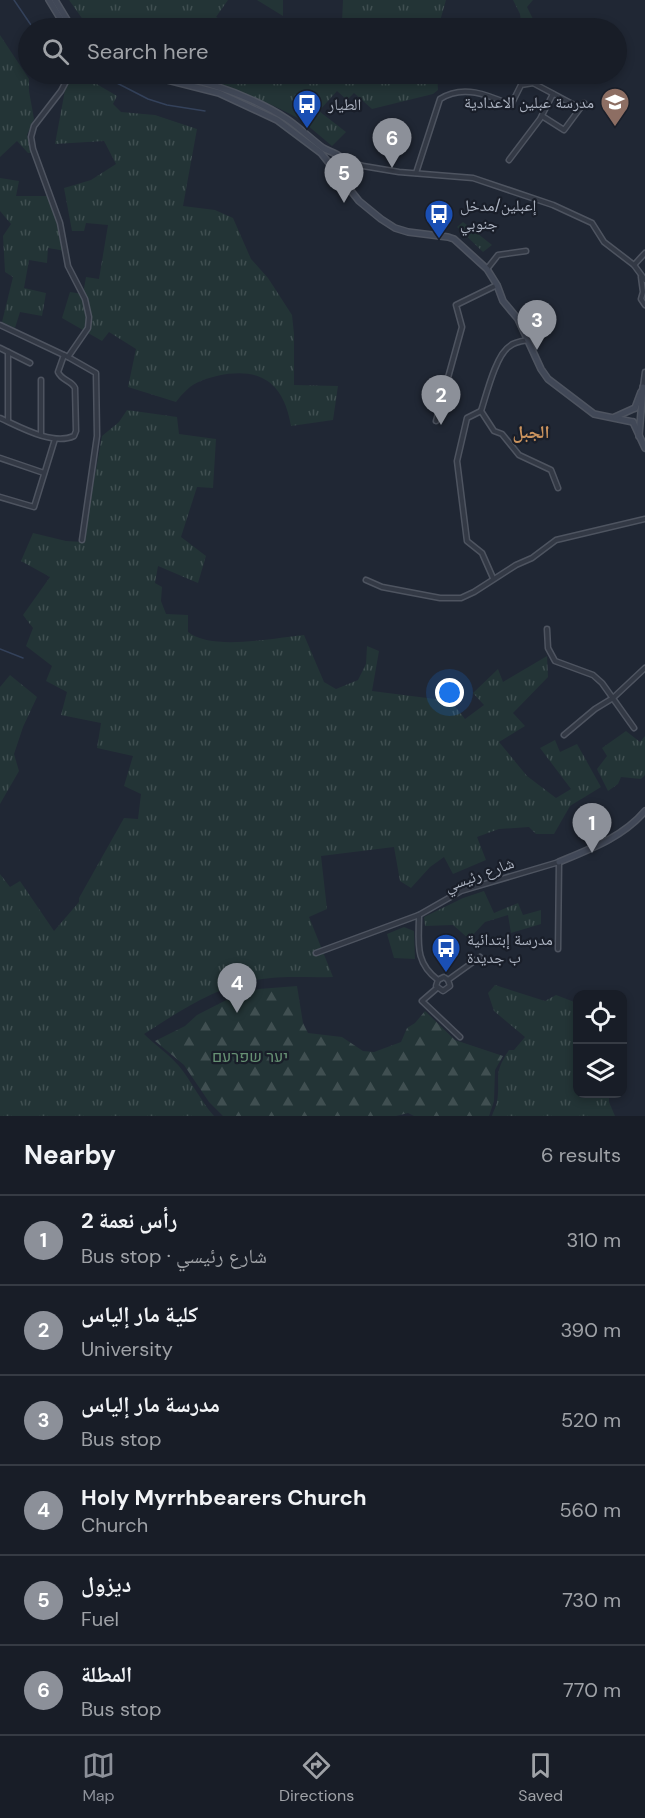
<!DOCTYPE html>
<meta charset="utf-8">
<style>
:root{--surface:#181d27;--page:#21262f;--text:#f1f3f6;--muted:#9fa2a7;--line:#363b44;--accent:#8c9099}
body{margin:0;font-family:"DM Sans","Noto Naskh Arabic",Heebo,sans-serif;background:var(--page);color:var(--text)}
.controls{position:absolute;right:18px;bottom:18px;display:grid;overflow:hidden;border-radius:12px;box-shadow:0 3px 9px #0003}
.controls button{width:54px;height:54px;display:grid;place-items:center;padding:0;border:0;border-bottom:2px solid var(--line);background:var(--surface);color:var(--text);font:30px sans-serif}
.you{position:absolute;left:450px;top:693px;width:21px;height:21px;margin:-15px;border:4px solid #fff;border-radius:50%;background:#1a73e8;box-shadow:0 0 0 9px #1a73e833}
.badge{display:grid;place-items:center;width:39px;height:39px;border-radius:50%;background:var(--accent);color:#fff;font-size:20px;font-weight:700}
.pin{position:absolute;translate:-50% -50px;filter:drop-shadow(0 2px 3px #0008)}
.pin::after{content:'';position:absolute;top:32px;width:21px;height:18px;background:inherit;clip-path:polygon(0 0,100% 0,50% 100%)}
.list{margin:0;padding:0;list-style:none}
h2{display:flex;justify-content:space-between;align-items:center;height:78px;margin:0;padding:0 24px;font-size:26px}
h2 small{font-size:20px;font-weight:400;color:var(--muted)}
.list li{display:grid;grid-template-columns:39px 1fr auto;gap:18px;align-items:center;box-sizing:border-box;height:90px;padding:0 24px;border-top:2px solid var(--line)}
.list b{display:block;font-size:22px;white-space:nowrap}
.list p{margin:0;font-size:20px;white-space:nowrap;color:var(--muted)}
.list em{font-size:20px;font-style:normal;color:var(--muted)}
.icon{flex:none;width:33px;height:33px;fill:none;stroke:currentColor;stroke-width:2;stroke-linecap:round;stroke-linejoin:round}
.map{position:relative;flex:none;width:645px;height:1116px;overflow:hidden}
.search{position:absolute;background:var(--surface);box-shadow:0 3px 9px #0003;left:18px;right:18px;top:18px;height:66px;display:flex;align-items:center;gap:15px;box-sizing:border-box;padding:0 21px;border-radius:33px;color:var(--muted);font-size:22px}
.sheet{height:618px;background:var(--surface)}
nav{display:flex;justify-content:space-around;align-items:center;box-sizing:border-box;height:84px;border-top:2px solid var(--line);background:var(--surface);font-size:16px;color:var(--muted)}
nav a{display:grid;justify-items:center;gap:3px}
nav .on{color:var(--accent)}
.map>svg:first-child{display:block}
.grass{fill:url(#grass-tufts)}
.forest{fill:url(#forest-firs)}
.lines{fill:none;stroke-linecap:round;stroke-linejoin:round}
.stream{stroke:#34425b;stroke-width:1.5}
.street-casing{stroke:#4e5460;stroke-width:7}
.secondary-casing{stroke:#4e5460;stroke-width:8}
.street{stroke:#333945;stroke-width:4}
.secondary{stroke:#414857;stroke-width:5}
.labels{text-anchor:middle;stroke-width:4.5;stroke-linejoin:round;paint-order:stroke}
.poi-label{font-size:16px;fill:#adb4c2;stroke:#191e29;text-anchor:start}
.street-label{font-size:16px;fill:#adb4c2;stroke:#191e29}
.park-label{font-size:16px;fill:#669073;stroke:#191e29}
.neighbourhood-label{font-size:18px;font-weight:bold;fill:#cc945e;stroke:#191e29}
</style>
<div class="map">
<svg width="645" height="1116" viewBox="0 0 645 1116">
<defs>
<pattern id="grass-tufts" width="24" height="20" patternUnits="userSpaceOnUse" patternTransform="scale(1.5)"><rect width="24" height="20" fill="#233436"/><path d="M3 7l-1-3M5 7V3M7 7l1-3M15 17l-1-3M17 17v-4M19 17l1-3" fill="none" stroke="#404f51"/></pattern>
<pattern id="forest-firs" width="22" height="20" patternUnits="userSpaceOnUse" patternTransform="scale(1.5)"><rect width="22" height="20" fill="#233436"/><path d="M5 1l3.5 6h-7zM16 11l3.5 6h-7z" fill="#404f51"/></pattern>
</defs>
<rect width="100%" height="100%" fill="#202734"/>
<!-- grass -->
<g class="grass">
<path d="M 69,0 L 228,0 L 216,17 L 236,28 L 89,28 Z"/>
<path d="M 257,0 L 283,0 L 283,16 Z"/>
<path d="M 343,0 L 446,0 L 438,28 L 290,28 L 342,22 Z"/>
<path d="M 513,0 L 533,0 L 527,7 L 534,21 L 549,26 L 549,28 L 522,28 L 520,14 Z"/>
<path d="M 0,35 L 29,79 L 29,91 L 34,119 L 27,135 L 32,153 L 28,153 L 17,141 L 0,157 Z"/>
<path d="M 74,74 L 95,83 L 117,96 L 113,104 L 121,112 L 155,115 L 197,129 L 183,206 L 215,210 L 233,218 L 251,259 L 268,278 L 292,315 L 294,334 L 294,385 L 338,386 L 333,420 L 291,426 C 288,408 281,388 264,379 C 247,369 218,374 201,381 C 191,384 182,394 176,402 L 128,387 L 136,349 L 109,332 L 102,341 L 62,318 L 70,292 L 83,294 L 86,277 L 99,279 L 108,225 L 86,223 L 84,231 L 72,231 L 64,188 L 91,180 L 116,164 L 104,141 L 55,144 L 65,90 Z"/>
<path d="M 196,74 L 437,74 L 438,90 L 433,94 L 372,109 L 354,93 L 347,100 L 337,91 L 319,111 L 346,132 L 332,146 L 300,119 L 274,106 Z"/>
<path d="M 0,178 L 19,181 L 16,196 L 49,196 L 53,204 L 66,251 L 48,248 L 47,263 L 29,260 L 24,288 L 46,293 L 42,316 L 20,312 L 15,328 L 2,322 L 13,277 L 5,272 L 3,236 L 11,224 L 0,211 Z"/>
<path d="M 463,222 L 492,245 L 483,252 L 457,227 Z"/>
<path d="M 127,410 L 177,417 L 179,434 L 216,439 L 213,488 L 197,487 L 181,537 L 206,556 L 198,583 L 158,566 L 155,583 L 162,587 L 161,601 L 166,614 L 188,615 L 188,632 C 212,651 273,638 304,635 L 324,682 L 336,689 L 358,680 L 366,664 L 367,646 L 379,651 L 372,691 L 451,701 L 465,719 L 484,705 L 473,693 L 498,669 L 503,682 L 547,656 L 548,677 L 513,713 L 525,726 L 499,742 L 527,776 L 556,798 L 571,789 L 540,748 L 555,740 L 560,752 L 577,744 L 601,787 L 570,806 L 554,834 L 536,834 L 529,827 L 499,829 L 477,837 L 486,860 L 453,874 L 444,857 L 430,867 L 411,888 L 400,881 L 394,847 L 321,856 L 327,909 L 309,917 L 333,977 C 312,978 292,976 271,978 C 223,982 184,1008 144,1034 C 155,1045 169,1054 179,1066 C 192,1082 200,1100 214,1116 L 0,1116 L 0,874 L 10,887 L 20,881 L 54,931 L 79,902 L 79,898 L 124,818 L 138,819 L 141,794 L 124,786 L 133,756 L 97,748 L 101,723 L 61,715 L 67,692 L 46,681 L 52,666 L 26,646 L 33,628 L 23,615 L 50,577 L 21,561 L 33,533 L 66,541 L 83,542 L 102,436 L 119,422 Z"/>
<path d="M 10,675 L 37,697 L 23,727 L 14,754 L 19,771 L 0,804 L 0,687 Z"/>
<path d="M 626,731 L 640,742 L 645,736 L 645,775 L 641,779 L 621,777 L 618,784 L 608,791 L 597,769 L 607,756 L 602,748 Z"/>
<path d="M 484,891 L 494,913 L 518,903 L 523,915 L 541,910 L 541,924 L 511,933 L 508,915 L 485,922 L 469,939 L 453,925 L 425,926 L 424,917 L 463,898 Z"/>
<path d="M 404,927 L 414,931 L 415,959 L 394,958 L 387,934 Z"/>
<path d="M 495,985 L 545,1001 L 556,995 L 577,1003 L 578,1094 L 609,1094 L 609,1102 L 615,1116 L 492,1116 C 493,1112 496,1107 497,1102 C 501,1077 492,1075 509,1050 L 514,1050 L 525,1037 L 494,1011 L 488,993 Z"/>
</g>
<!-- forest -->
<path class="forest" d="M 297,986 L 303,1023 L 308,1033 L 342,1037 L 363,1051 L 374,1052 L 401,1042 L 407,1028 L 415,1023 L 425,1011 L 455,1040 L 503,1056 L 495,1070 L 494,1101 L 489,1116 L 414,1116 L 408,1113 L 396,1116 L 223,1116 L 209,1102 L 184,1065 L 155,1041 L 185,1026 L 197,1015 L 238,994 L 259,989 Z"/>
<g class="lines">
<!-- stream -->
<g class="stream">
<path d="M 14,0 L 33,28"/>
<path d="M 93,74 L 113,81 L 148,99 L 167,105 L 205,111"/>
<path d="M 0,649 L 23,658"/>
</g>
<!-- street casing -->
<g class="street-casing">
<g id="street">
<path d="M 533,83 L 580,108"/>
<path d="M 542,116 L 564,130 L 584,103"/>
<path d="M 342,159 L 363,166 L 399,172 L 473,178 L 553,205 L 592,223 L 604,242 L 634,265 L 645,280"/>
<path d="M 509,160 L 540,119 L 553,94"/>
<path d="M 344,168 L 360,167"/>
<path d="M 416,173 L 440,99 C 463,84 488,95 511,105 L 521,85 L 533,83 L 536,74"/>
<path d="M 634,265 L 645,253"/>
<path d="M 487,269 L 498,255 L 526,251"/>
<path d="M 641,277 L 643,292 L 641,299 L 645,305"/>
<path d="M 0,325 L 68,357 L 96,373 L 97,436 L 82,540"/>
<path d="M 528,340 C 522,341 514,342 510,346 C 496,354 486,396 481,411 L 494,431 L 502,434 L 519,455 L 551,470 L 558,488"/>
<path d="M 0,348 L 30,363"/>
<path d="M 68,357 L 88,328 L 89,317 L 85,299 L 68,266 L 60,223 L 33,149 L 31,137 L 34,126 L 61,91 L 70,74"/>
<path d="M 41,380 L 41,435"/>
<path d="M 643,387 L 645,372"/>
<path d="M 481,411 L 467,418 L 457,461 L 467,541 L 482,553 L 493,578"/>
<path d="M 0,418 C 20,427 53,446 74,436 L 76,431 L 75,388 C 71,380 62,381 58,372 L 64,355"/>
<path d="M 8,421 L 8,352"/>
<path d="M 436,421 L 462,327 L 456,305 L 497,285"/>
<path d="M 0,458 L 44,473"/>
<path d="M 0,497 L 34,507 L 55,439"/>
<path d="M 366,580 L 382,587 L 440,598 L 461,598 L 474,592 L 516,565 L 532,558 L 556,540 L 645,519"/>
<path d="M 547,629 L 548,648 L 555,661 L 593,675 L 602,683 L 634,728"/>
<path d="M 564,735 L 595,709 L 613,698 L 645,668"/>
<path d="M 419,915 C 419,942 414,962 438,980 L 444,977 L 448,980 L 480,957"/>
<path d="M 316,953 L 419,915 L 461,891 L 559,862 L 558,949"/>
<path d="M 438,980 L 436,986 L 443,991 L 450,986 L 448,980"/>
<path d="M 437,988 L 422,1001 L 460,1037"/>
</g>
</g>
<!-- secondary casing -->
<g class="secondary-casing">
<g id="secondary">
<path d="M 49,0 L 66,28"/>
<path d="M 55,0 L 72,28"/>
<path d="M 144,74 L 219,93 L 277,120 L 321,153 L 359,201 L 381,219 L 395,228 L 408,232 L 448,237 L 454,239 L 487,269 L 497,285 L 503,301 L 518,319 L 541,369 L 548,379 L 594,414 L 633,422"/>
<path d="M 171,74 C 211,83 252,96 287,119 C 300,128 311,139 323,148 C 333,154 344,153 344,168 L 341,171 L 335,170"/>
<path d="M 635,408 L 641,392"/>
<path d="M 615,417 L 635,408"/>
<path d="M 633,422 L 645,448"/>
<path d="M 639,436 L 643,387"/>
<path d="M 559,862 C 590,849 623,837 645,811"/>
</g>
</g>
<!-- street -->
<use href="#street" class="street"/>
<!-- secondary -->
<use href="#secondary" class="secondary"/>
</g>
<!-- icons -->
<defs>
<g id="school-pin" transform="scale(1.5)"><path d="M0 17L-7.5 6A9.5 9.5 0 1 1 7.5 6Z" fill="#8d6e63" stroke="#191e29"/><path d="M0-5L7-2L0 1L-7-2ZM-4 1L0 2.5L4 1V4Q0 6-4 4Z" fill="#fff"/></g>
<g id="bus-pin" transform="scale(1.5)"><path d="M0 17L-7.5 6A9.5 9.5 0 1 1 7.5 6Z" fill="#1a4fb4" stroke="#191e29"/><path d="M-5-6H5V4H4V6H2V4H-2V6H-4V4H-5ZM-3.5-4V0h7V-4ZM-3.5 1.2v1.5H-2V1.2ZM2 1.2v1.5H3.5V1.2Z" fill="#fff"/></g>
</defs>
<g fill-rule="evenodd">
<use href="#school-pin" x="615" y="102"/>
<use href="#bus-pin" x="307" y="104"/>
<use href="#bus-pin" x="439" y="214"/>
<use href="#bus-pin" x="446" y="948"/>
</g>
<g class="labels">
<!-- poi labels -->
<g class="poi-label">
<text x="594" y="108" text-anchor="end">مدرسة عبلين الاعدادية</text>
<text x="328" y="110">الطيار</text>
<text x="460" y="211">إعبلين/مدخل<tspan x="460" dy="18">جنوبي</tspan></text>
<text x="467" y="945">مدرسة إبتدائية<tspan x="467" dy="18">ب جديدة</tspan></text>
</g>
<!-- street labels -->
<g class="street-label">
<text transform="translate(479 874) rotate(-20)" y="6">شارع رئيسي</text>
</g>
<!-- park labels -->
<g class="park-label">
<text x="250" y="1062">יער שפרעם</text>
</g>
<!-- neighbourhood labels -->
<g class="neighbourhood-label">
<text x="531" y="438">الجبل</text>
</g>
</g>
</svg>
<div class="controls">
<button><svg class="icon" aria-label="locate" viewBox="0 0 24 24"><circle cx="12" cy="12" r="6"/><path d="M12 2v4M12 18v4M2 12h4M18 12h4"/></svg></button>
<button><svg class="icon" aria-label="layers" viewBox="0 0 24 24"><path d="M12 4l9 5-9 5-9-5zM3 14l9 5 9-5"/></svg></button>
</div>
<div class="you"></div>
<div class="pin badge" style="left:592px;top:853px">1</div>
<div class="pin badge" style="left:441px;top:425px">2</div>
<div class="pin badge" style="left:537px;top:350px">3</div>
<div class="pin badge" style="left:237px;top:1013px">4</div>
<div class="pin badge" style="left:344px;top:203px">5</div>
<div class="pin badge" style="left:392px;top:168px">6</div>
<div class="search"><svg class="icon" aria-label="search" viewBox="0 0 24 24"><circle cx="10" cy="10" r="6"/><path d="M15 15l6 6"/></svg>Search here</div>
</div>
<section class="sheet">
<h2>Nearby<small>6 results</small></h2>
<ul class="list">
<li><span class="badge">1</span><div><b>رأس نعمة 2</b><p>Bus stop · شارع رئيسي</p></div><em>310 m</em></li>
<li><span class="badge">2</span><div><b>كلية مار إلياس</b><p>University</p></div><em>390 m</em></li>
<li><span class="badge">3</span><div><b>مدرسة مار إلياس</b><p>Bus stop</p></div><em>520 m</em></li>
<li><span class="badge">4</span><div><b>Holy Myrrhbearers Church</b><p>Church</p></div><em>560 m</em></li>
<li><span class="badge">5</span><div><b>ديزول</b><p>Fuel</p></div><em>730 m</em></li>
<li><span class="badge">6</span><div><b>المطلة</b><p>Bus stop</p></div><em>770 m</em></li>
</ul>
</section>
<nav>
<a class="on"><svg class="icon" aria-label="map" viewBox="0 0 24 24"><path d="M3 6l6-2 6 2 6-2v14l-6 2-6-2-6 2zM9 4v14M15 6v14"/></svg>Map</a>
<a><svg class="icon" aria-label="directions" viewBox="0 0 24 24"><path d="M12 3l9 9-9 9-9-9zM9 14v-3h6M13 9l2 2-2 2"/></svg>Directions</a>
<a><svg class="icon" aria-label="saved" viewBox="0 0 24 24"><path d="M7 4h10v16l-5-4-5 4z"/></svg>Saved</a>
</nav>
